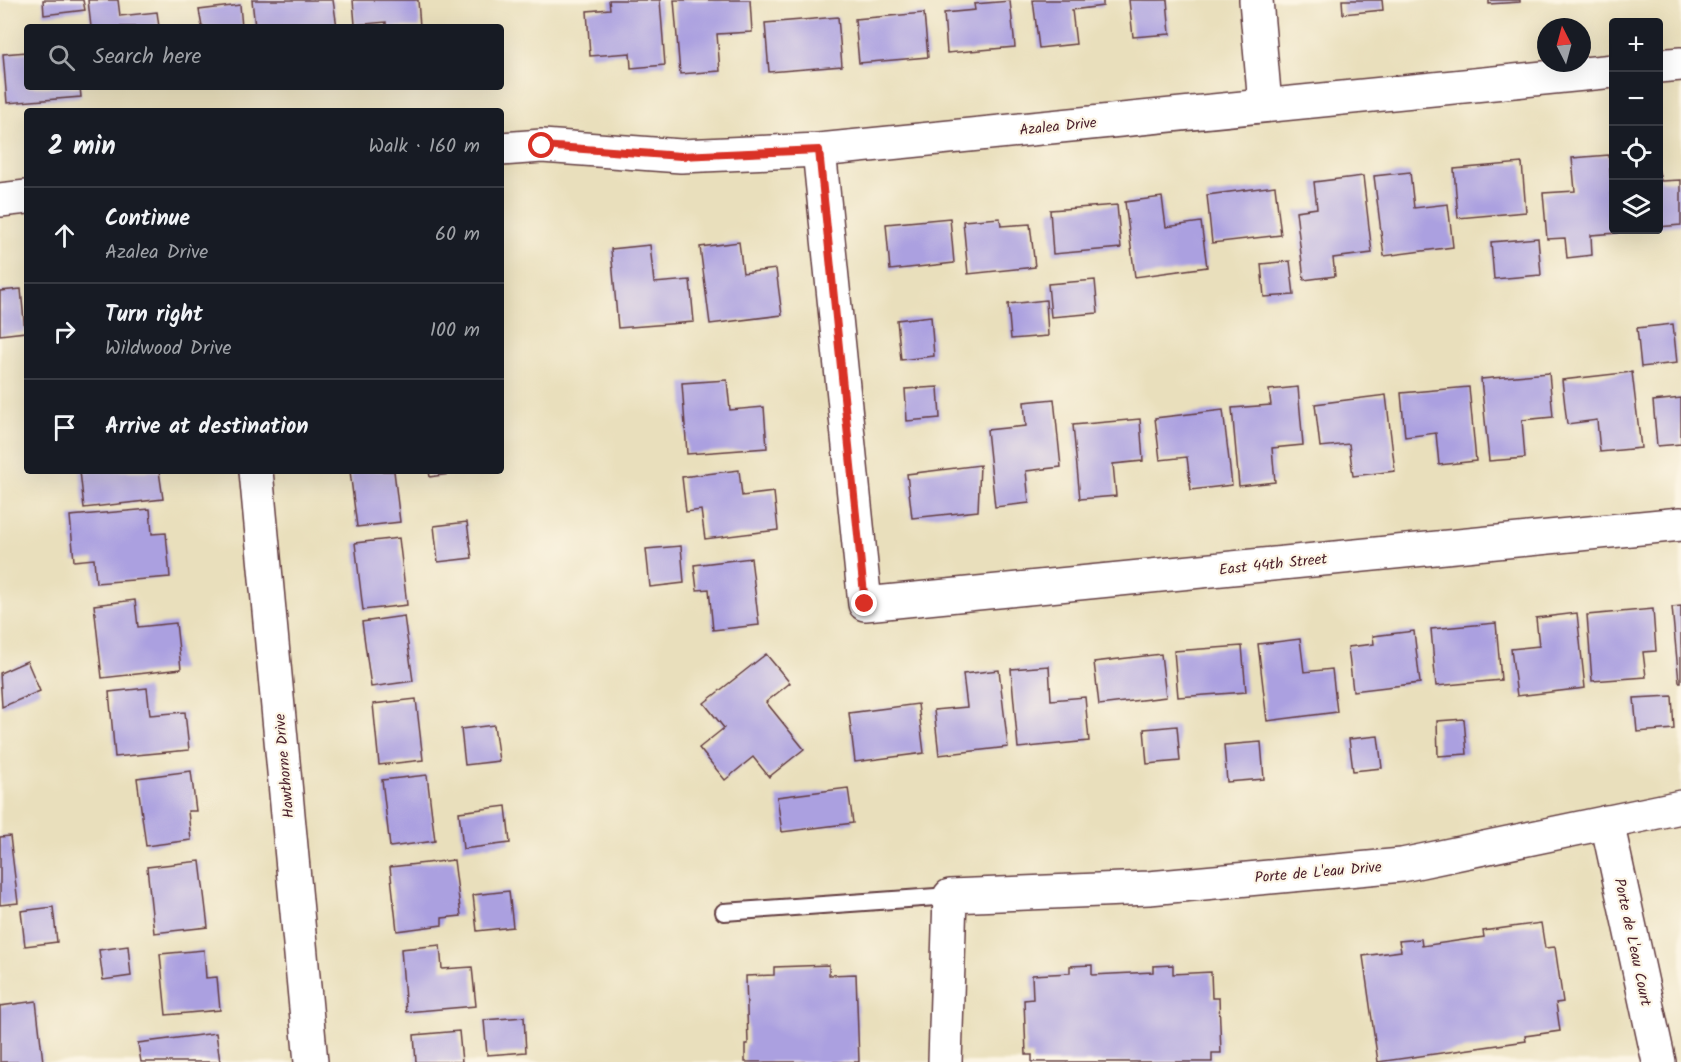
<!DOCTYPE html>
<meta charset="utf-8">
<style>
:root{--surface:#171b24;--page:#20242c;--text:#f1f3f6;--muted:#9ea1a6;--line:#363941}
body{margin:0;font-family:Kalam,sans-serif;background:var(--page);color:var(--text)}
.controls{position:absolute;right:18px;top:18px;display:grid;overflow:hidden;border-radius:6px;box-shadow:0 6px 24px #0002}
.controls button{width:54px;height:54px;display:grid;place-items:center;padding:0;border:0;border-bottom:2px solid var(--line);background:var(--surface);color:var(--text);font:30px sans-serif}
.compass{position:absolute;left:1537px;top:18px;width:54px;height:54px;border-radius:50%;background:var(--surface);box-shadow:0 6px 24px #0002;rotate:354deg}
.stop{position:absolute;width:18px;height:18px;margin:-14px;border:4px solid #d93025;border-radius:50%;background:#fff}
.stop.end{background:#d93025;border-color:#fff;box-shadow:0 2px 6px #0008}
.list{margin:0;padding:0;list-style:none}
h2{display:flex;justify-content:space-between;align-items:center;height:78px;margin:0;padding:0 24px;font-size:26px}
h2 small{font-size:20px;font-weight:400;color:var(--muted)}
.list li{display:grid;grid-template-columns:39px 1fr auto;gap:18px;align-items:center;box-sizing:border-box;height:96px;padding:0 24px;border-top:2px solid var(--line)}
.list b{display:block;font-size:22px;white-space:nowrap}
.list p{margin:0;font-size:20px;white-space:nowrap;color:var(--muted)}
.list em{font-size:20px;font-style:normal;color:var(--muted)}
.icon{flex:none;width:33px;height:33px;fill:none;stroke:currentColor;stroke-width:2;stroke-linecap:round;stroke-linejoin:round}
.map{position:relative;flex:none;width:1681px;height:1062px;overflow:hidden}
.search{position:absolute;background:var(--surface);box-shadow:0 6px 24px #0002;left:24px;top:24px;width:480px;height:66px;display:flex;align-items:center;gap:15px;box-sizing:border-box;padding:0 21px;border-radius:6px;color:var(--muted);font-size:22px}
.panel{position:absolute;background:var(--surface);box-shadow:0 6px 24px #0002;left:24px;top:108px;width:480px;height:366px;border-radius:6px}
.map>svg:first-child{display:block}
.building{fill:#aba0e0}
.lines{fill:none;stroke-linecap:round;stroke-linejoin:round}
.lane-casing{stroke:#623c41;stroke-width:20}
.street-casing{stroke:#623c41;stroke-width:36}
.lane{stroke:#fff;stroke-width:16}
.street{stroke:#fff;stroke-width:33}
.route{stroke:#d93025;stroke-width:8}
.labels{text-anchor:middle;stroke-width:4.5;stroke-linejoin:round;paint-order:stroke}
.street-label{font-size:15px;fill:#4a1f2b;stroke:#fcf5e5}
</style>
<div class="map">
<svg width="1681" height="1062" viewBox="0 0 1681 1062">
<rect width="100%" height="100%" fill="#fcf5e5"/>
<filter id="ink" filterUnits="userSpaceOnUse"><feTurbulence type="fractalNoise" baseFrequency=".0167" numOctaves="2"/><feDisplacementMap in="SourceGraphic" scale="12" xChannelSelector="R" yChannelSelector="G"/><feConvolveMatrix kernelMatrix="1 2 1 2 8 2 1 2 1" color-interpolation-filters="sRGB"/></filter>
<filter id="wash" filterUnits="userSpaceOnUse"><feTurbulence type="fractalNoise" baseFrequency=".008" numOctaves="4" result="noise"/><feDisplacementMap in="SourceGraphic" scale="24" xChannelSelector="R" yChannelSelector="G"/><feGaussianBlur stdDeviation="1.35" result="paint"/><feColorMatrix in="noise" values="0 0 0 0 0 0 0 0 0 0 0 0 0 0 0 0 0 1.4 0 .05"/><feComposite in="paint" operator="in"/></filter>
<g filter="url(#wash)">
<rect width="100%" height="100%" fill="#e9dfbc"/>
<g id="blocks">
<!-- building -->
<g class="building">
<path d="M 43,0 L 83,0 L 85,10 L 44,15 Z"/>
<path d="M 88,0 L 118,0 L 120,16 L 157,12 L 159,27 L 91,27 Z"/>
<path d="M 252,0 L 333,0 L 337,27 L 255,27 Z"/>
<path d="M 353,0 L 418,0 L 420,27 L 386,27 L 386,22 L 355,25 Z"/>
<path d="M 609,0 L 660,0 L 665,65 L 631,68 L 630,53 L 590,56 L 587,11 L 610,9 Z"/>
<path d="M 674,0 L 750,0 L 752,32 L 717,34 L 720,71 L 680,74 Z"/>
<path d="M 1033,0 L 1103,0 L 1103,6 L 1072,10 L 1076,44 L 1039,48 Z"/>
<path d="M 1129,0 L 1167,0 L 1170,34 L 1133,37 Z"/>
<path d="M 1342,0 L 1382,0 L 1383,10 L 1343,14 Z"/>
<path d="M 1489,0 L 1520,0 L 1520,2 L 1489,4 Z"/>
<path d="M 1010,1 L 1015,47 L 947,53 L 944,13 L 975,10 L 974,4 Z"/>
<path d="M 240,5 L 242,27 L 202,27 L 199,10 Z"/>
<path d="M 924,13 L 928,57 L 859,63 L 855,19 Z"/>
<path d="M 838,17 L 842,66 L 769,72 L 765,23 Z"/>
<path d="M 27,52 L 27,87 L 80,87 L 81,97 L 7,103 L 3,54 Z"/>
<path d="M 1609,155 L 1614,230 L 1617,230 L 1617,233 L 1591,235 L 1592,255 L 1567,258 L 1565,238 L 1547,239 L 1543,193 L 1575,191 L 1572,158 Z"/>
<path d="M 1522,163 L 1526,212 L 1458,218 L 1454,169 Z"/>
<path d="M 1658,168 L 1661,181 L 1681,180 L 1681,225 L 1658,227 Z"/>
<path d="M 1410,172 L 1414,208 L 1448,204 L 1453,247 L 1384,256 L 1374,176 Z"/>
<path d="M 1363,176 L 1372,253 L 1333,258 L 1335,276 L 1304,280 L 1296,211 L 1317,208 L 1314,182 Z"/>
<path d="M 1275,186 L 1281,235 L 1212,243 L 1207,195 Z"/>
<path d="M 1162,197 L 1166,227 L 1201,222 L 1207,267 L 1135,277 L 1125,202 Z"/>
<path d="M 1117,205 L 1121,248 L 1053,254 L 1050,210 Z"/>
<path d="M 950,218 L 954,263 L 890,270 L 886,224 Z"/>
<path d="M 1000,218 L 1001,226 L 1030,224 L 1035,267 L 968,274 L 963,221 Z"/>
<path d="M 1538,238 L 1541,275 L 1494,279 L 1491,242 Z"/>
<path d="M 739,242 L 743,273 L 776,269 L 782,315 L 710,324 L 700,247 Z"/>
<path d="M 650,245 L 654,283 L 690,280 L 694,322 L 618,328 L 611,249 Z"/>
<path d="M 1290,261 L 1294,295 L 1264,297 L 1261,264 Z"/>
<path d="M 1095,280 L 1098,313 L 1051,317 L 1048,284 Z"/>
<path d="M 21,289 L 25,332 L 0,335 L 0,291 Z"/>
<path d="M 1046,300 L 1048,336 L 1011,339 L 1008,304 Z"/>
<path d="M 931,316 L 934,356 L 901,360 L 897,320 Z"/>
<path d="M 1673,324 L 1677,363 L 1641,367 L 1637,328 Z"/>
<path d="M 1632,372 L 1641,448 L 1600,452 L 1597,420 L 1567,424 L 1562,380 Z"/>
<path d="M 1549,373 L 1553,417 L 1522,420 L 1525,458 L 1489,461 L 1481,379 Z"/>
<path d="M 727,380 L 730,410 L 764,407 L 767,448 L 687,454 L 682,383 Z"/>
<path d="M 938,387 L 940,418 L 907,421 L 905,389 Z"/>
<path d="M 1298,387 L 1303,445 L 1272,448 L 1275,482 L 1239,486 L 1232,408 L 1271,405 L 1269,390 Z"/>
<path d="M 1469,387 L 1476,461 L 1439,465 L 1436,433 L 1405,437 L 1401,393 Z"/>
<path d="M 1386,395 L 1395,471 L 1353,476 L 1349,444 L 1320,447 L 1315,404 Z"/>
<path d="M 1681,398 L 1681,444 L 1657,446 L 1653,401 Z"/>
<path d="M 1054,399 L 1061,467 L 1026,471 L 1029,503 L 995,507 L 987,430 L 1026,426 L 1024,402 Z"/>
<path d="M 1223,410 L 1232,485 L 1191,490 L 1187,457 L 1160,460 L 1155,418 Z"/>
<path d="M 1140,419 L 1143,461 L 1113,464 L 1116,496 L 1080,499 L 1073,425 Z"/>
<path d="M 980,465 L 978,511 L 912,518 L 907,474 Z"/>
<path d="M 739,470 L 742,496 L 774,492 L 778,530 L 705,539 L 701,510 L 686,512 L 682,477 Z"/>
<path d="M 80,471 L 159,471 L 163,499 L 84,508 Z"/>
<path d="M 350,471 L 394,471 L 400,522 L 357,527 Z"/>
<path d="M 429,471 L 462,471 L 462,472 L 430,477 Z"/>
<path d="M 150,509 L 152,534 L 166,533 L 170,577 L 96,583 L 94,559 L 74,561 L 70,516 Z"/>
<path d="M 467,522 L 472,558 L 438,562 L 434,526 Z"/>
<path d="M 399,538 L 407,605 L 363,610 L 355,543 Z"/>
<path d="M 681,546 L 684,583 L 650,587 L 646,549 Z"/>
<path d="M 751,558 L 759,625 L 713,630 L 709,589 L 697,590 L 694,565 Z"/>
<path d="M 135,600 L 138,627 L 176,623 L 181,669 L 102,678 L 94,605 Z"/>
<path d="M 1681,606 L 1681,682 L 1679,682 L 1672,607 Z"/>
<path d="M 1653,609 L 1656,651 L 1643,652 L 1646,677 L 1592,681 L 1587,615 Z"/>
<path d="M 1577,613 L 1585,688 L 1517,696 L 1511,649 L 1539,646 L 1536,618 Z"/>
<path d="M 404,616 L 413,681 L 371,687 L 362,622 Z"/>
<path d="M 1496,623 L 1501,680 L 1436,686 L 1431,629 Z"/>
<path d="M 1414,631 L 1420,683 L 1353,691 L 1348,647 L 1374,644 L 1373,636 Z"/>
<path d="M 1300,639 L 1304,672 L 1332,669 L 1337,712 L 1267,721 L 1258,644 Z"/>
<path d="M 1242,646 L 1246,692 L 1178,697 L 1174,651 Z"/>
<path d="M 766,654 L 790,683 L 766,702 L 804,749 L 769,777 L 753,757 L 725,780 L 699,748 L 724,728 L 704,703 Z"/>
<path d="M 1161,654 L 1166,697 L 1099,705 L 1094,662 Z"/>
<path d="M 27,661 L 40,691 L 2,707 L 0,673 Z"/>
<path d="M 1049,666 L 1051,700 L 1085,697 L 1089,741 L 1018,748 L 1011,669 Z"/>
<path d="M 999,670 L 1008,747 L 939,755 L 934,710 L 967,707 L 963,674 Z"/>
<path d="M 147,688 L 150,715 L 185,712 L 189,750 L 115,757 L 109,692 Z"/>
<path d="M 1672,696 L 1674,729 L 1637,732 L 1634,698 Z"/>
<path d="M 416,699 L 423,760 L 379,765 L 373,704 Z"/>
<path d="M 918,704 L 924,753 L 855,762 L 849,713 Z"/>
<path d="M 1464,719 L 1467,754 L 1438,756 L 1437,721 Z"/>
<path d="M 494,725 L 499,761 L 465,765 L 461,729 Z"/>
<path d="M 1177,726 L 1180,761 L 1147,764 L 1144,729 Z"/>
<path d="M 1378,736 L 1382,768 L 1353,771 L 1349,739 Z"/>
<path d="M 1261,742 L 1264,779 L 1227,782 L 1224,745 Z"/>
<path d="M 191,771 L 196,811 L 188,811 L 191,840 L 146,846 L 137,778 Z"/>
<path d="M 427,775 L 435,841 L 390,847 L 382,780 Z"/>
<path d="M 848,788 L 853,823 L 782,832 L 777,797 Z"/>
<path d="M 506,806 L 510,843 L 463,849 L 459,812 Z"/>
<path d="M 10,836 L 18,903 L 0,905 L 0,837 Z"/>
<path d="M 454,860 L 461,916 L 442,918 L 442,925 L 397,931 L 390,867 Z"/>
<path d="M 200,861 L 208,927 L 154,933 L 147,867 Z"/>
<path d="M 509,891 L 513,927 L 477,931 L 473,895 Z"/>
<path d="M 53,907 L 57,942 L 25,946 L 21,911 Z"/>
<path d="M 1541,923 L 1545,948 L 1555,947 L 1563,1002 L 1556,1003 L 1560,1031 L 1525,1036 L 1526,1041 L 1378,1062 L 1363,956 L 1401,951 L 1399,941 L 1421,939 L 1422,946 L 1484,937 L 1483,931 Z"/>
<path d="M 440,945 L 442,969 L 472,967 L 476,1006 L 406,1012 L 401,949 Z"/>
<path d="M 128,946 L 131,976 L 103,980 L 99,950 Z"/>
<path d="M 204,950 L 206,978 L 217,977 L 220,1010 L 166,1015 L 160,954 Z"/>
<path d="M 829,965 L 829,975 L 856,974 L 859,1062 L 745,1062 L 745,1044 L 748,1044 L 746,976 L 774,975 L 774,967 Z"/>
<path d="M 1092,965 L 1092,975 L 1153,972 L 1153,966 L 1173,965 L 1173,974 L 1211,972 L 1212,998 L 1219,998 L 1221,1053 L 1212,1053 L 1212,1062 L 1032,1062 L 1032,1055 L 1026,1055 L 1024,1000 L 1033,999 L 1032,975 L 1070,973 L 1070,966 Z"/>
<path d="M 36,1001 L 43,1062 L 0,1062 L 0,1006 Z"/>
<path d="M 524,1017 L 526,1052 L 487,1055 L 484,1020 Z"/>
<path d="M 459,1031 L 462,1062 L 416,1062 L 414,1035 Z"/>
<path d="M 216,1033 L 220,1062 L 141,1062 L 138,1043 Z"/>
</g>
</g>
</g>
<g filter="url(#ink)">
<use href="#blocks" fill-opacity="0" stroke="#623c41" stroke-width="1.5"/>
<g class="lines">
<!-- lane casing -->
<g class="lane-casing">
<path id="lane" d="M 724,912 L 950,896"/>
</g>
<!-- street casing -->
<g class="street-casing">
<g id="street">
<path d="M 1256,0 L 1265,105"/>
<path d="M 1658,66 L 1681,64"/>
<path d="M 501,149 L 542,146 L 681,156 L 819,150 L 1614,71"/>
<path d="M 819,150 L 865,604 L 1681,524"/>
<path d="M 0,200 L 27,197"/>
<path d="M 256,471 L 311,1062"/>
<path d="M 1607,822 L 1659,1062"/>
<path d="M 945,1062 L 950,896 L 1149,888 L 1402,865 L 1681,807"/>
</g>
</g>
<!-- lane -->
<use href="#lane" class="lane"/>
<!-- street -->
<use href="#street" class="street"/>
</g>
</g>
<g class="lines" filter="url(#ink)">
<!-- route -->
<path class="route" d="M 542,146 L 681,156 L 819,150 L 865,604"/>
</g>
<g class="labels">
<!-- street labels -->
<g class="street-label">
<text transform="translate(1058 126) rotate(-6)" y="5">Azalea Drive</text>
<text transform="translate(1273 564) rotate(-6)" y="5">East 44th Street</text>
<text transform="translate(284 766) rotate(-95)" y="5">Hawthorne Drive</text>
<text transform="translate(1318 872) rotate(-5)" y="5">Porte de L'eau Drive</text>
<text transform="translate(1633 942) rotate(78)" y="5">Porte de L'eau Court</text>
</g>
</g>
</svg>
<div class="controls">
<button>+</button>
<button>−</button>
<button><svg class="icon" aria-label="locate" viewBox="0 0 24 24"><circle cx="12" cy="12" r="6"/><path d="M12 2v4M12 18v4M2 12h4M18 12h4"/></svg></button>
<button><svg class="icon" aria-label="layers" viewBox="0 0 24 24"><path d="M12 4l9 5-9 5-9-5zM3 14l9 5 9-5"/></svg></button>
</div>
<svg class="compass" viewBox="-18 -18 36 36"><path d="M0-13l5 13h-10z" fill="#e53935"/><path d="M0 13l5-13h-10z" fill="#9ea1a6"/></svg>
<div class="stop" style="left:542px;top:146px"></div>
<div class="stop end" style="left:865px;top:604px"></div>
<div class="search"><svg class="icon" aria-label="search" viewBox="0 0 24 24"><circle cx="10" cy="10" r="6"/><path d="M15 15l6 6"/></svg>Search here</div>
<section class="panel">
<h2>2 min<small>Walk · 160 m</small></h2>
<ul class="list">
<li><svg class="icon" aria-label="ahead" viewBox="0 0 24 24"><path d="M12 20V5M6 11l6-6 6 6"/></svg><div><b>Continue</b><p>Azalea Drive</p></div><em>60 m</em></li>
<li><svg class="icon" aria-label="right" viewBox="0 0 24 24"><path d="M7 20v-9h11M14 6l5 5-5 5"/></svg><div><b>Turn right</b><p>Wildwood Drive</p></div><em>100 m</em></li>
<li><svg class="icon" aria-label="arrive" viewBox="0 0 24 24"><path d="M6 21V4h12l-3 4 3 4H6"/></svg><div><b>Arrive at destination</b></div></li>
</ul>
</section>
</div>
